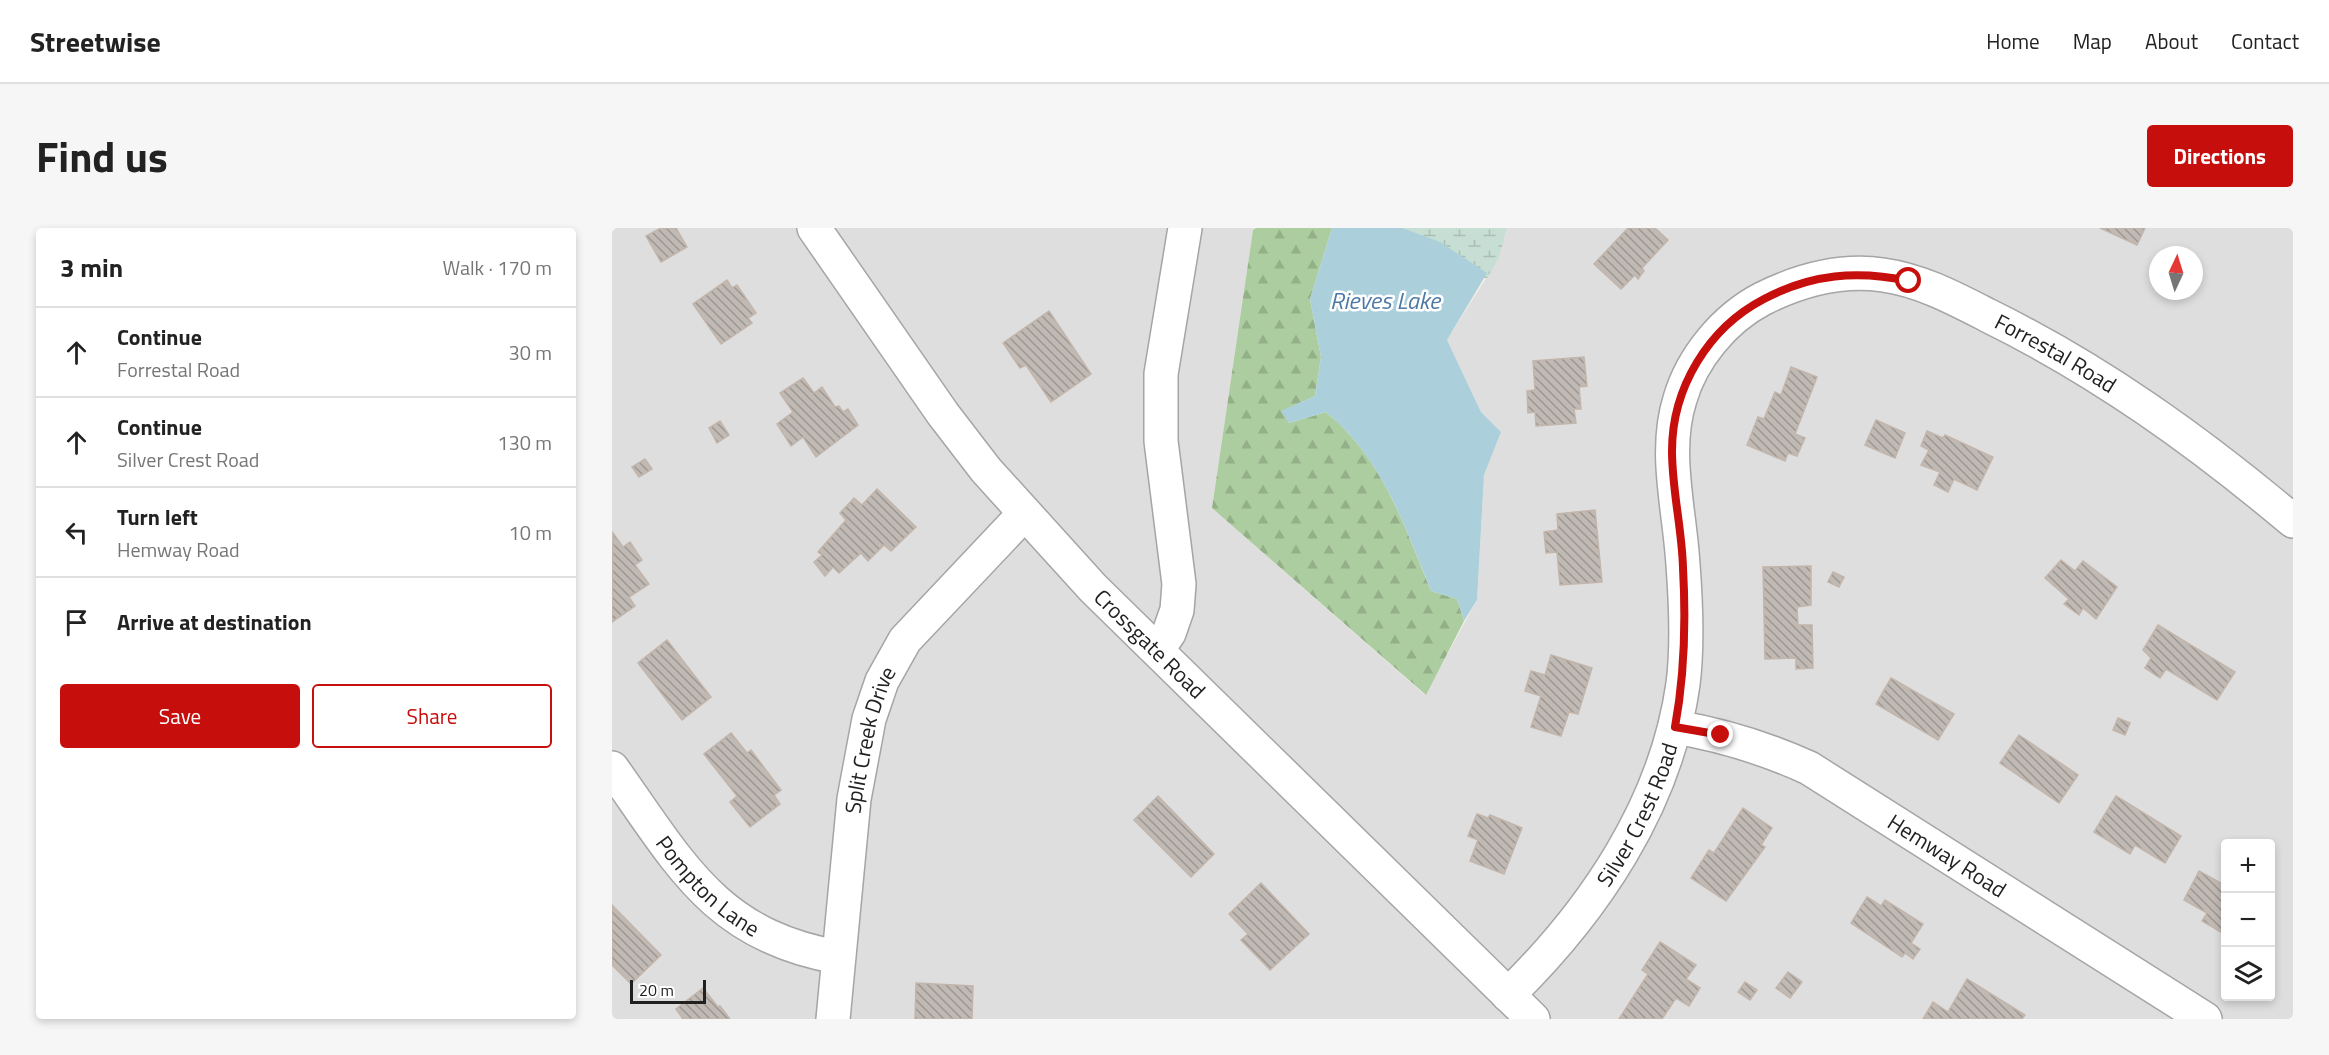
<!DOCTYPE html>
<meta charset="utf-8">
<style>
:root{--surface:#fff;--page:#f6f6f6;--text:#222;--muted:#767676;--line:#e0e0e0;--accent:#c60e0c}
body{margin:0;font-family:"Titillium Web",sans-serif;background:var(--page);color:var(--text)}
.controls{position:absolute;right:18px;bottom:18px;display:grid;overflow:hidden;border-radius:6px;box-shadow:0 3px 9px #0003}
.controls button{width:54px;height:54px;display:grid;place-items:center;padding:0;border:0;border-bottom:2px solid var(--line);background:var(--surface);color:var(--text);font:30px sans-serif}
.compass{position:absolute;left:1537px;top:18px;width:54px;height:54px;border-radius:50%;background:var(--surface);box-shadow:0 3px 9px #0003;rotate:4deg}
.scale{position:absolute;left:18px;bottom:15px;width:76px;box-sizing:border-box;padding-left:6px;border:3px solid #212121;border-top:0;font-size:16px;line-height:21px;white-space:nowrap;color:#212121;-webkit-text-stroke:4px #fff;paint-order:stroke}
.stop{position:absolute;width:18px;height:18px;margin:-14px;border:4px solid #c60e0c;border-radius:50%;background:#fff}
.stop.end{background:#c60e0c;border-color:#fff;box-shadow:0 2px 6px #0008}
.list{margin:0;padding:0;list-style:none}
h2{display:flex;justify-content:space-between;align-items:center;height:78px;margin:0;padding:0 24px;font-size:26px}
h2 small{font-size:20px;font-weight:400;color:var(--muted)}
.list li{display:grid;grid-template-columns:39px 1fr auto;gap:18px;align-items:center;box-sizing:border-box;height:90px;padding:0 24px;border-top:2px solid var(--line)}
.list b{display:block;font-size:22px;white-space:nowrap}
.list p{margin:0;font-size:20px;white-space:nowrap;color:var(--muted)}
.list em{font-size:20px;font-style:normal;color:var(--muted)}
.actions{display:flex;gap:12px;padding:18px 24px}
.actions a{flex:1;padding:14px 0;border:2px solid var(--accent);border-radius:6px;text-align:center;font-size:21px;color:var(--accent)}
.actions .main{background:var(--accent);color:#fff}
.icon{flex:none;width:33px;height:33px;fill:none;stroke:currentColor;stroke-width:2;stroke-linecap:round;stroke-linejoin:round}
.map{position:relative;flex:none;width:1681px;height:791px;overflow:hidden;border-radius:6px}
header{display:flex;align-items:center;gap:36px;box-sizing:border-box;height:84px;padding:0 30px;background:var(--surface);border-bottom:2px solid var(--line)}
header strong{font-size:28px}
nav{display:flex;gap:33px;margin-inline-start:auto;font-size:21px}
.intro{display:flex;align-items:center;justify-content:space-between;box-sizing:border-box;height:144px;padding:0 36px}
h1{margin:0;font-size:42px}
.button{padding:15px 27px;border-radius:6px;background:var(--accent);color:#fff;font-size:21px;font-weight:700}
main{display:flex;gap:36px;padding:0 36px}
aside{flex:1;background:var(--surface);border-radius:6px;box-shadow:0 3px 9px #0003}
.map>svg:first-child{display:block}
.residential{fill:#dfdede;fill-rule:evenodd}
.forest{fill:url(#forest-firs)}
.wetland{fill:url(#wetland-marsh)}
.water{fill:#abd0db}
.building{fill:url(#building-back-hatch);stroke:#c2b5ab;stroke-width:1.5}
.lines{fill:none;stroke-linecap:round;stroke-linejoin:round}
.minor-casing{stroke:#a5a5a5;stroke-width:36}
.minor{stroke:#fff;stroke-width:33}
.route{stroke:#c60e0c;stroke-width:8}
.labels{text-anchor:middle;stroke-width:5;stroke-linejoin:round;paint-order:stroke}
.street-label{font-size:22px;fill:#212121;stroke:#fff}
.water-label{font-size:24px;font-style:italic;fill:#4e79a4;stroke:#fff}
</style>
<header>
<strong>Streetwise</strong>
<nav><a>Home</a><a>Map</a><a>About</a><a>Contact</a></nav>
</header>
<div class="intro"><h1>Find us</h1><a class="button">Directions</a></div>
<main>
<aside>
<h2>3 min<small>Walk · 170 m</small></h2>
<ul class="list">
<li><svg class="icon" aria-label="ahead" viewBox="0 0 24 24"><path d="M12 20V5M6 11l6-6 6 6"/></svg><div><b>Continue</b><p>Forrestal Road</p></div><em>30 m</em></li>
<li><svg class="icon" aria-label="ahead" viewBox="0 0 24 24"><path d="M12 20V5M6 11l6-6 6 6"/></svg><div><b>Continue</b><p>Silver Crest Road</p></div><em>130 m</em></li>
<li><svg class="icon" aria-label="left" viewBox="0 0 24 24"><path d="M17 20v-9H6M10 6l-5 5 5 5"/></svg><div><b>Turn left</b><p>Hemway Road</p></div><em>10 m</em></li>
<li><svg class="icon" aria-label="arrive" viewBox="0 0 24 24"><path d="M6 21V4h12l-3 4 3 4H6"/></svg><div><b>Arrive at destination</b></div></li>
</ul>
<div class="actions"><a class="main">Save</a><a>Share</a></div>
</aside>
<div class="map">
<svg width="1681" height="791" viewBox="0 0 1681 791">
<defs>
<pattern id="forest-firs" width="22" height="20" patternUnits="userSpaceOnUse" patternTransform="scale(1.5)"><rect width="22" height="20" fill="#accd9f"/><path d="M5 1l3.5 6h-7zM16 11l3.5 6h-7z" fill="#94b089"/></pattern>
<pattern id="wetland-marsh" width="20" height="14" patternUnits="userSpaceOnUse" patternTransform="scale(1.5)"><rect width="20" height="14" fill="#c6ded3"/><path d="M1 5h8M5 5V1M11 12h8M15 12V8" fill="none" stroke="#aabeb5"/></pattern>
<pattern id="building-back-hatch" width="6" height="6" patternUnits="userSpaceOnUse" patternTransform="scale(1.5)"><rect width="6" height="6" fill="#c1bab4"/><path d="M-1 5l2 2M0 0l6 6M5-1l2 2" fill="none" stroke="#9c9792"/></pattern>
</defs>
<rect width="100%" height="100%" fill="#f1eee8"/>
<!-- residential -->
<path class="residential" d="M 0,0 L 644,0 L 641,2 L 600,280 L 813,467 L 865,372 L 872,247 L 889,204 L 869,184 L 835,112 L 887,30 L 895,0 L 1681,0 L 1681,791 L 0,791 ZM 1546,27 L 1582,27 L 1582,63 L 1546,63 ZM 1614,616 L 1658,616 L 1658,768 L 1614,768 Z"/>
<!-- forest -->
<path class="forest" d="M 644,0 L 720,0 L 698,71 L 709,129 L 703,168 L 670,183 L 677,195 L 714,184 C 771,231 792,297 819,363 L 845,371 L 852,393 L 814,467 L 600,280 L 641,2 Z"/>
<!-- wetland -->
<path class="wetland" d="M 790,0 L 895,0 L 887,30 L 875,50 L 850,50 Z"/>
<!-- water -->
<path class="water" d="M 720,0 L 790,0 L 828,14 L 875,45 L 835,112 L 869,184 L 889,204 L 872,247 L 865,372 L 852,393 L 845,371 L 819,363 C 793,298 770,230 714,184 L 677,195 L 669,183 L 703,168 L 709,129 L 698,71 Z"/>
<!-- building -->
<g class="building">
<path d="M 49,0 L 64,0 L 75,19 L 49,34 L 34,8 Z"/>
<path d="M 1016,0 L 1043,0 L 1056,12 L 1030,40 L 1032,43 L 1026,51 L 1023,47 L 1009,61 L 982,36 Z"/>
<path d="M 1488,0 L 1533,0 L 1525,17 Z"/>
<path d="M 115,52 L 120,60 L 125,57 L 144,85 L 136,90 L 140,95 L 109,116 L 81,76 Z"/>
<path d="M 437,83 L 479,146 L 439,174 L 414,137 L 408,140 L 391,115 Z"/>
<path d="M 972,129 L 975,158 L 967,159 L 969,181 L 962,181 L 964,195 L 924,198 L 923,184 L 916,185 L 915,163 L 923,162 L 921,133 Z"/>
<path d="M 1179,139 L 1205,149 L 1183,206 L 1193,210 L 1185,228 L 1176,225 L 1173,233 L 1135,217 L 1146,189 L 1152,191 L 1163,164 L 1169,167 Z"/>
<path d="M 191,150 L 202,165 L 210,159 L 223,179 L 227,178 L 231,184 L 236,181 L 246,197 L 204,229 L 191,209 L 179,218 L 165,196 L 181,184 L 168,165 Z"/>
<path d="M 1264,192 L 1293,205 L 1283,230 L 1253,217 Z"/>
<path d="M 108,193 L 117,207 L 105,215 L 97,200 Z"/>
<path d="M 1315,203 L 1331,210 L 1333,207 L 1381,229 L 1365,262 L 1342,251 L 1336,264 L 1322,257 L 1328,244 L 1309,237 L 1317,222 L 1309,218 Z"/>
<path d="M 33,231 L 40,241 L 27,249 L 20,239 Z"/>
<path d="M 265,261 L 304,299 L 279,323 L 272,317 L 256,333 L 249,325 L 227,345 L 221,339 L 213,348 L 202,334 L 210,327 L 206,324 L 234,292 L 228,285 L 242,270 L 250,277 Z"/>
<path d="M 983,282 L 990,354 L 948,357 L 945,324 L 934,325 L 932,304 L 946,302 L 945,286 Z"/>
<path d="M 1,305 L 11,319 L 18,314 L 30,332 L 23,337 L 37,356 L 17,369 L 23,378 L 0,394 Z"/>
<path d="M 1449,332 L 1463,343 L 1471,333 L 1505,359 L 1484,391 L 1471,380 L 1467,387 L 1452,376 L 1457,371 L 1433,350 Z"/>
<path d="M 1199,338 L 1199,377 L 1185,379 L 1186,397 L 1200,397 L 1201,440 L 1184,441 L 1184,430 L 1153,431 L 1151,339 Z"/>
<path d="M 1221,344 L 1232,349 L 1227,359 L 1216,354 Z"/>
<path d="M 1546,397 L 1623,444 L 1605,472 L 1554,441 L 1548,450 L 1533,440 L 1539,430 L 1531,422 Z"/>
<path d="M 55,412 L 99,469 L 70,492 L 26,435 Z"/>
<path d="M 939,427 L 980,440 L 966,486 L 957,484 L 949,508 L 919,499 L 929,468 L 913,463 L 919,443 L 933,447 Z"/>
<path d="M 1279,450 L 1342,486 L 1326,512 L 1264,476 Z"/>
<path d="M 1506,490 L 1518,495 L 1513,507 L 1501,502 Z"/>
<path d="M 119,505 L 135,525 L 139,522 L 169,562 L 162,567 L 168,576 L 138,599 L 118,574 L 125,568 L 92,526 Z"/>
<path d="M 1407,507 L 1466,547 L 1447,575 L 1388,535 Z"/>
<path d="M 546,568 L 602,626 L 579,649 L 522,592 Z"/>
<path d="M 1504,568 L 1569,608 L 1553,635 L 1523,617 L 1518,626 L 1482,604 Z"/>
<path d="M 1131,580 L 1160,600 L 1149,617 L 1153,619 L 1114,673 L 1079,650 L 1097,622 L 1102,625 Z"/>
<path d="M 865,586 L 876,590 L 878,587 L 910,600 L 892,646 L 858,633 L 866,612 L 856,608 Z"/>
<path d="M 1587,643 L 1614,658 L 1614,707 L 1590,693 L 1595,685 L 1572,672 Z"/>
<path d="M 649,655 L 697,706 L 658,742 L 629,712 L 636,706 L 617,686 Z"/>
<path d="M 1255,669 L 1269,678 L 1273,672 L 1311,696 L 1299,715 L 1308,721 L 1301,731 L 1293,725 L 1290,729 L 1239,695 Z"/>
<path d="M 0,677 L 49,727 L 19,756 L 0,737 Z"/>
<path d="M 1048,714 L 1084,737 L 1074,751 L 1088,760 L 1077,778 L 1064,770 L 1050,791 L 1007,791 L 1036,746 L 1030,742 Z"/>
<path d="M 1176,744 L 1190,754 L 1178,770 L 1164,760 Z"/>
<path d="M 1355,751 L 1413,787 L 1410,791 L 1311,791 L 1321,774 L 1336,784 Z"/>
<path d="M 1133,754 L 1145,762 L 1138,772 L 1126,764 Z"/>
<path d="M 304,755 L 361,758 L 360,791 L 303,791 Z"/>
<path d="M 91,760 L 106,779 L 108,778 L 118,791 L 71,791 L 64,781 Z"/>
</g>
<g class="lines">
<!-- minor casing -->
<g class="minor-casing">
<g id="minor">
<path id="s1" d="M 202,0 L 331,186 L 374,242 L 481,360 L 921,791"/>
<path d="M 546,421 L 557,405 L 565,382 L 567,356 L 549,213 L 549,146 L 573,0"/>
<path id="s2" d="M 1063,499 C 1111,507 1153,520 1197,540 L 1593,791"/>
<path id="s3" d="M 0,540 C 67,634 103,708 226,729"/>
<path id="s4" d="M 896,767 C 982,683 1054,577 1071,456 C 1076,417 1074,376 1071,337 C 1068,283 1051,224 1068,171 C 1080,130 1112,91 1150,71 C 1188,52 1229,41 1271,47 C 1308,52 1342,70 1375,87 C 1487,142 1586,213 1681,293"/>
<path id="s5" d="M 221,791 L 242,571 L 257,491 L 270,453 L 293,412 L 412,286"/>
</g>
</g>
<!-- minor -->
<use href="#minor" class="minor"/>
</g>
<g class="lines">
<!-- route -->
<path class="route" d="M 1109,507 L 1063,499 C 1073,445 1074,394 1071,340 C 1070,301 1060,262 1060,223 C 1060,160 1096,100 1152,71 C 1199,46 1245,42 1297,53"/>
</g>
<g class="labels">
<!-- street labels -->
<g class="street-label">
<text dy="8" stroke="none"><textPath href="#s4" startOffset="1098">Forrestal Road</textPath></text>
<text dy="8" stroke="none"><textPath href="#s1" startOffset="536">Crossgate Road</textPath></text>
<text dy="8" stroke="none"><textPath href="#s5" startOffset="282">Split Creek Drive</textPath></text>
<text dy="8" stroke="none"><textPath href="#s4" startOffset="224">Silver Crest Road</textPath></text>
<text dy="8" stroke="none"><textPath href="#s2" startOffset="304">Hemway Road</textPath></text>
<text dy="8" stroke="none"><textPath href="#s3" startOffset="153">Pompton Lane</textPath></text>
</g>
<!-- water labels -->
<g class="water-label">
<text x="773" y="81">Rieves Lake</text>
</g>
</g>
</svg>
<div class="controls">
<button>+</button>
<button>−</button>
<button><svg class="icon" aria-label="layers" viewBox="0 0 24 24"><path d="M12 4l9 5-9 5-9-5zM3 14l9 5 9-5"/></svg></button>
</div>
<svg class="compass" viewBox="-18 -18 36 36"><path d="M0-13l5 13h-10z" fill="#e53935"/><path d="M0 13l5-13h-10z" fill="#767676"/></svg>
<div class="scale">20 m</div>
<div class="stop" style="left:1297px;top:53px"></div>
<div class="stop end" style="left:1109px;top:507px"></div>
</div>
</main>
